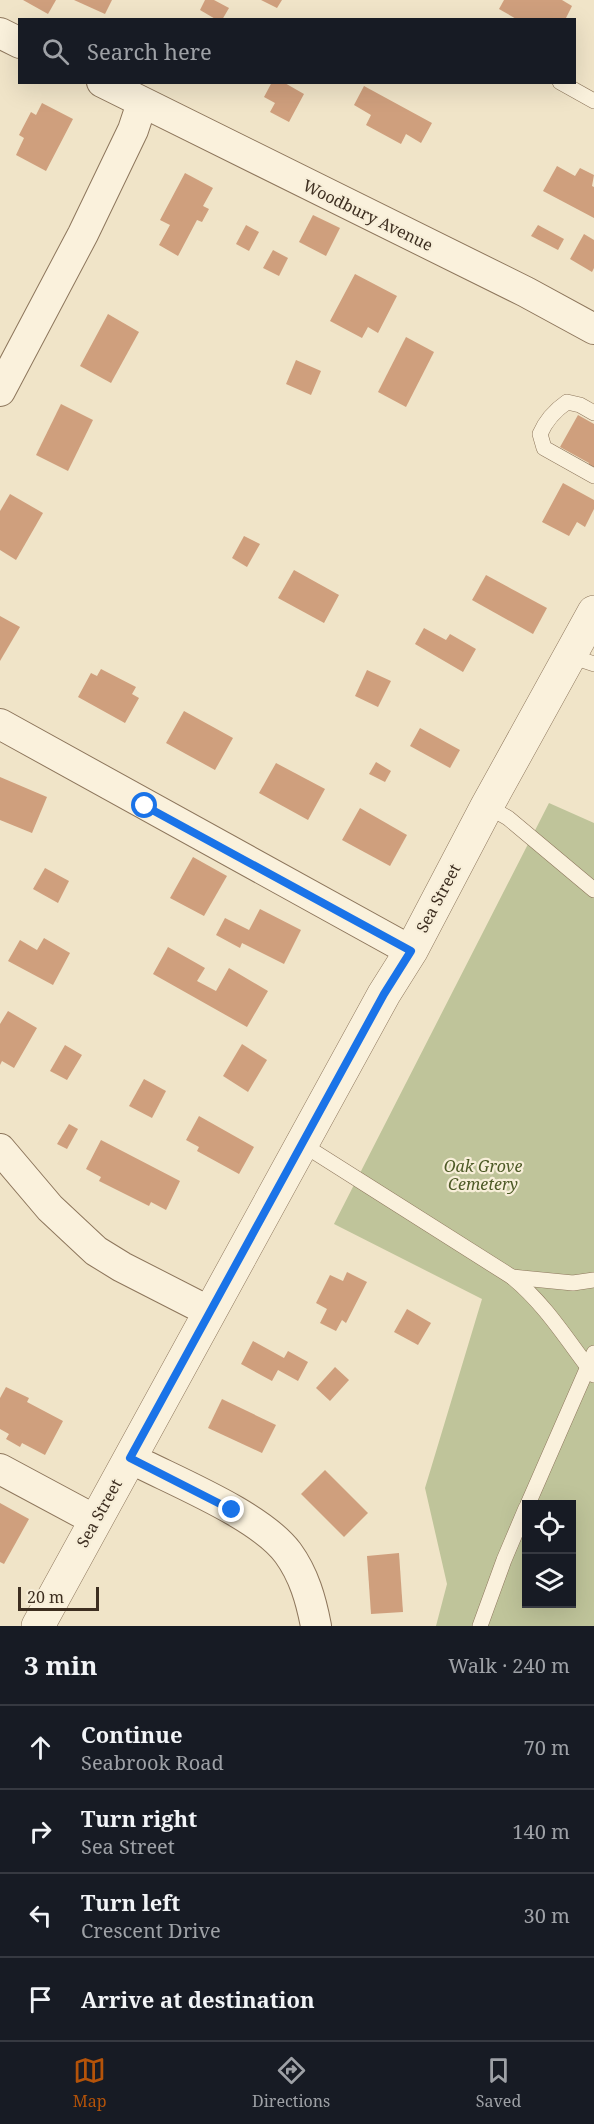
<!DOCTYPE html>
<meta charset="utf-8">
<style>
:root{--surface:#171b24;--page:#20242c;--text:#f1f3f6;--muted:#9ea1a6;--line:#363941;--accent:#b45309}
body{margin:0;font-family:"Noto Serif",serif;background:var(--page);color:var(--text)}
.controls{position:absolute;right:18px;bottom:18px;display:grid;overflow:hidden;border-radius:0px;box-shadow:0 6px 24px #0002}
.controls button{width:54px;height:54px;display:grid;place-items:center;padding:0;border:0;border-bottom:2px solid var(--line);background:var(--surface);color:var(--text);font:30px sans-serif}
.scale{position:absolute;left:18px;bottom:15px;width:81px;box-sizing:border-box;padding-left:6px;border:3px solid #3d2e20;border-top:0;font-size:16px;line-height:21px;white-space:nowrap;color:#3d2e20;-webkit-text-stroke:4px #f7eed8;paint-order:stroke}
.stop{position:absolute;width:18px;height:18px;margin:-14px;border:4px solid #1a73e8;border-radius:50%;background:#fff}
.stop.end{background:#1a73e8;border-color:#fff;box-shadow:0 2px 6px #0008}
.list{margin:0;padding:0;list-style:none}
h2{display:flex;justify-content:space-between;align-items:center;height:78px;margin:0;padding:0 24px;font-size:26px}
h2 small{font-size:20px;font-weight:400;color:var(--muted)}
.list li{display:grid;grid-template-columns:39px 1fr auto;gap:18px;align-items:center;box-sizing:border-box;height:84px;padding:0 24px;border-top:2px solid var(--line)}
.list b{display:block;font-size:22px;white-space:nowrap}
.list p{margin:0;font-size:20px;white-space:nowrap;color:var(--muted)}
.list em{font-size:20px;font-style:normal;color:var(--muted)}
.icon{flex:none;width:33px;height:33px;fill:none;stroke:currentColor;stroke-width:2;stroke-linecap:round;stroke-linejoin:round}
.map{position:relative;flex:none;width:594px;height:1626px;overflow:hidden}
.search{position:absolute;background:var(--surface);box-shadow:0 6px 24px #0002;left:18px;right:18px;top:18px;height:66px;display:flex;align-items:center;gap:15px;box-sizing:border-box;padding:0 21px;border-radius:0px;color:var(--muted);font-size:22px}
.sheet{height:414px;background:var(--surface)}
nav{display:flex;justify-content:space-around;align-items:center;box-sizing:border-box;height:84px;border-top:2px solid var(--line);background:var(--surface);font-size:16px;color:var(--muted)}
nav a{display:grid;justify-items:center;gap:3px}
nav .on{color:var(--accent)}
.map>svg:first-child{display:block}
.cemetery{fill:#bfc49a;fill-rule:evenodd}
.building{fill:#cf9f7d}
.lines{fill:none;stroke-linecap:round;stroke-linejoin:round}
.service-casing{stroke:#8d765c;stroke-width:16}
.minor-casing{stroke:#8d765c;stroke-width:32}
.tertiary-casing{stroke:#8d765c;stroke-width:34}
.service{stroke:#faf1dc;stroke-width:15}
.minor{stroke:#faf1dc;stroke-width:30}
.tertiary{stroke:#faf1dc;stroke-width:33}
.route{stroke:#1a73e8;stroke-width:8}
.labels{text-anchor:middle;stroke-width:4.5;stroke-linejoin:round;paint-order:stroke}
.street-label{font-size:16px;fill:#3d2e20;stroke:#f7eed8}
.park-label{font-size:16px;font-style:italic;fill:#4d5a26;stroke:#f7eed8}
</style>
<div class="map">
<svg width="594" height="1626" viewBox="0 0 594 1626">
<rect width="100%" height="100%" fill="#f0e4c8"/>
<!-- cemetery -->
<path class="cemetery" d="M 549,803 L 594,823 L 594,1626 L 436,1626 L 447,1584 L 425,1488 L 482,1299 L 334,1224 ZM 526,1504 L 572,1504 L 572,1604 L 526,1604 Z"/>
<!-- building -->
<g class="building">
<path d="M 23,0 L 56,0 L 48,14 Z"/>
<path d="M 74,0 L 112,0 L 105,14 Z"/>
<path d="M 205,0 L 214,0 L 229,8 L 222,20 L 217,20 L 200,10 Z"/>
<path d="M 261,0 L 282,0 L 277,8 Z"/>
<path d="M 504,0 L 562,0 L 572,6 L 565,20 L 518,20 L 499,9 Z"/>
<path d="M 272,82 L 283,82 L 304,94 L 289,122 L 270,112 L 275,103 L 264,97 Z"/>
<path d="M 364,86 L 432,123 L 421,143 L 406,134 L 401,144 L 366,125 L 371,115 L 354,105 Z"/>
<path d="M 42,103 L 73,119 L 46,171 L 16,155 L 24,138 L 19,135 L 31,112 L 36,115 Z"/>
<path d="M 557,166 L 575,176 L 580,168 L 594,175 L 592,186 L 594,187 L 594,218 L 543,191 Z"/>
<path d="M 185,173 L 213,188 L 203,206 L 209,209 L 202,222 L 197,220 L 178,256 L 159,245 L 170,225 L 160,220 Z"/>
<path d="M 313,215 L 340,228 L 326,256 L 299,242 Z"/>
<path d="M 246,225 L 259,232 L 249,251 L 236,244 Z"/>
<path d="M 538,225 L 564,239 L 558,250 L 531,236 Z"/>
<path d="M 584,234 L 594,240 L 594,268 L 592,272 L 570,259 Z"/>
<path d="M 273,250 L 288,258 L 279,276 L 263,268 Z"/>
<path d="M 355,274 L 397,296 L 378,333 L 368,327 L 362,338 L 330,321 Z"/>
<path d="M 108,314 L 139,332 L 111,383 L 80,366 Z"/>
<path d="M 406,337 L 434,352 L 406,407 L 378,392 Z"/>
<path d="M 296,360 L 321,371 L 311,395 L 286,384 Z"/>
<path d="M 61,404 L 93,420 L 68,471 L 36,455 Z"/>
<path d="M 578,415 L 594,424 L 594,471 L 587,467 L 589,463 L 560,447 Z"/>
<path d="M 563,483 L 594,500 L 594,509 L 585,527 L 577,522 L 569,536 L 542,522 Z"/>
<path d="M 10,494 L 43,513 L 16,560 L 0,550 L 0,511 Z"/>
<path d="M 244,536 L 260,544 L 247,567 L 232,558 Z"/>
<path d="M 294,570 L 339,595 L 324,623 L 278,598 Z"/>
<path d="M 486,575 L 547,608 L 533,634 L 472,600 Z"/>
<path d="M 0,616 L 20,627 L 0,661 Z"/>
<path d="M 424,628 L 446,640 L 450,634 L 476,649 L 463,672 L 415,644 Z"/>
<path d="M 101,669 L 136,687 L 132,694 L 139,698 L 125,723 L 78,697 L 91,673 L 97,676 Z"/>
<path d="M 367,670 L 391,681 L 378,707 L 355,696 Z"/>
<path d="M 184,711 L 233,738 L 215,770 L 166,743 Z"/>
<path d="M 420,728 L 460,750 L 450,768 L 410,746 Z"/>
<path d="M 376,762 L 391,771 L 385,782 L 369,774 Z"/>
<path d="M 276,763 L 325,789 L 308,820 L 259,793 Z"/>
<path d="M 0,777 L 47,797 L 32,833 L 0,820 Z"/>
<path d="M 360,808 L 407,835 L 390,866 L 342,840 Z"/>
<path d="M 193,857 L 227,876 L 204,916 L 170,898 Z"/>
<path d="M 45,868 L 69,881 L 58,903 L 33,889 Z"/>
<path d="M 260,909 L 301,930 L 284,964 L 242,943 L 240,948 L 216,935 L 225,918 L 249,930 Z"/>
<path d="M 44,938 L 70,953 L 53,985 L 8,961 L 20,940 L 37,950 Z"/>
<path d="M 168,947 L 205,968 L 197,981 L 216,991 L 229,968 L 268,991 L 247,1027 L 153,974 Z"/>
<path d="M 8,1011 L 37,1028 L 14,1068 L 2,1061 L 0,1065 L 0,1024 Z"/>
<path d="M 242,1044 L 267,1060 L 248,1092 L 223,1076 Z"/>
<path d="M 65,1045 L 82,1055 L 67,1080 L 50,1071 Z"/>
<path d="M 144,1079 L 166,1091 L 152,1118 L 129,1106 Z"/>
<path d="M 199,1116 L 254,1147 L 239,1174 L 197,1151 L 199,1147 L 186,1140 Z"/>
<path d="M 69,1124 L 78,1129 L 67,1149 L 57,1144 Z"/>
<path d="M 101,1140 L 180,1181 L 166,1210 L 151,1202 L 149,1206 L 99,1181 L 101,1177 L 86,1169 Z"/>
<path d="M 347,1272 L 367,1282 L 346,1323 L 342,1320 L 336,1331 L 320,1323 L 327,1309 L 316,1303 L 330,1275 L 343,1281 Z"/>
<path d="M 407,1309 L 431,1323 L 418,1345 L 394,1332 Z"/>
<path d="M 253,1341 L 284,1358 L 288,1351 L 308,1362 L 298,1381 L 278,1370 L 272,1381 L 241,1364 Z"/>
<path d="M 335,1367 L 349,1380 L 330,1401 L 316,1388 Z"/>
<path d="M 6,1387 L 29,1398 L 27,1402 L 63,1421 L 45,1455 L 22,1443 L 20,1447 L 6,1439 L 9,1434 L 0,1429 L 0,1398 Z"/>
<path d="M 222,1399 L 276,1425 L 262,1453 L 208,1428 Z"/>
<path d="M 325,1470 L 368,1513 L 344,1537 L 301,1494 Z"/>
<path d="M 0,1503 L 29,1519 L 4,1564 L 0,1562 Z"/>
<path d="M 399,1553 L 403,1612 L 371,1614 L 367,1556 Z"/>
</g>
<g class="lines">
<!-- service casing -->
<g class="service-casing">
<g id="service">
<path d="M 560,82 L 594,101"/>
<path d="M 594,413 L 580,405 L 567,402 C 554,411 546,420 540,434 L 544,448 L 594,476"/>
<path d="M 570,656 L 594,664"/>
<path d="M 487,806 L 508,818 L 594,890"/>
<path d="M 302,1144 L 512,1277 C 546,1305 567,1340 594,1375"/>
<path d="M 512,1277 L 573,1283 L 594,1280"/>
<path d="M 528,1504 L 594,1353"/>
<path d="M 480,1626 L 504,1560 L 526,1508"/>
</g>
</g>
<!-- minor casing -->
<g class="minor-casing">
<g id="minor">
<path d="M 0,33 L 20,43"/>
<path d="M 102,82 L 526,292 L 594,329"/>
<path d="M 0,391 L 83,234 L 133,130 L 142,103"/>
<path d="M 0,724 L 411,951"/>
<path d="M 0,1149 L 50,1208 L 96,1251 L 122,1267 L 210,1312"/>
<path d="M 130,1458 C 174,1481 260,1515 288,1553 C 304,1575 311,1600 316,1626"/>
<path d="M 0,1469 L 95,1520"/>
</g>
</g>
<!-- tertiary casing -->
<g class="tertiary-casing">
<path id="tertiary" d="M 38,1626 L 384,994 L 411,951 L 487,806 L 594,612"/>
</g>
<!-- service -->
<use href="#service" class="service"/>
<!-- minor -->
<use href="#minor" class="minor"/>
<!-- tertiary -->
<use href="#tertiary" class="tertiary"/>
</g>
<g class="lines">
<!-- route -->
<path class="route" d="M 145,806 L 411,951 L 384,994 L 130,1458 L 232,1510"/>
</g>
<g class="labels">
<!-- street labels -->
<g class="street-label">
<text transform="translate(368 215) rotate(26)" y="6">Woodbury Avenue</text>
<text transform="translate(438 898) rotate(-62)" y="6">Sea Street</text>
<text transform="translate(99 1513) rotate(-61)" y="6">Sea Street</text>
</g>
<!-- park labels -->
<g class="park-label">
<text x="483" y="1172">Oak Grove<tspan x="483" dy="18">Cemetery</tspan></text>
</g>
</g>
</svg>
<div class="controls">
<button><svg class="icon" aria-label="locate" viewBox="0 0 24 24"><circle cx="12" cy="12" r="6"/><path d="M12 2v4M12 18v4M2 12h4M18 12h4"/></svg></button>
<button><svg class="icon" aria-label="layers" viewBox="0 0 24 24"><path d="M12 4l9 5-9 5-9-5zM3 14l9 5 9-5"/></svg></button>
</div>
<div class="scale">20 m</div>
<div class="stop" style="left:145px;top:806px"></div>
<div class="stop end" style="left:232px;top:1510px"></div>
<div class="search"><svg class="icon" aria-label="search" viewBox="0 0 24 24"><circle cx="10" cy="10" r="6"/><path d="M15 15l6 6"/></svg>Search here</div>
</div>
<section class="sheet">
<h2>3 min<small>Walk · 240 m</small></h2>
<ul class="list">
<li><svg class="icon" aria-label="ahead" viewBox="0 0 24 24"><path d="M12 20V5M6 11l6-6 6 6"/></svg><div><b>Continue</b><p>Seabrook Road</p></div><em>70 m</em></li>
<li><svg class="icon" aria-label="right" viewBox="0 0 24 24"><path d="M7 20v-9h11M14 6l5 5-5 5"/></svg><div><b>Turn right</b><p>Sea Street</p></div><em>140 m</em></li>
<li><svg class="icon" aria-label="left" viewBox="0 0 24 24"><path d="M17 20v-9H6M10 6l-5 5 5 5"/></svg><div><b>Turn left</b><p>Crescent Drive</p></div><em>30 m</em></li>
<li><svg class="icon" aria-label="arrive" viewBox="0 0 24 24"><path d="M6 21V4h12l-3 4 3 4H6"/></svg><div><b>Arrive at destination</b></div></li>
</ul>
</section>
<nav>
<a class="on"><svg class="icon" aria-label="map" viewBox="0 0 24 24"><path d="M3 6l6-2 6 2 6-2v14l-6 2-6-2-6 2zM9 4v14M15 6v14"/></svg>Map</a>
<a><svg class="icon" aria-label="directions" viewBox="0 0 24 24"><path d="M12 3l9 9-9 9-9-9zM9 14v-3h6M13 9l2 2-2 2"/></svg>Directions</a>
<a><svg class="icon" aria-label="saved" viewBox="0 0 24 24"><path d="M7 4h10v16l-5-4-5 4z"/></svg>Saved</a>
</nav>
